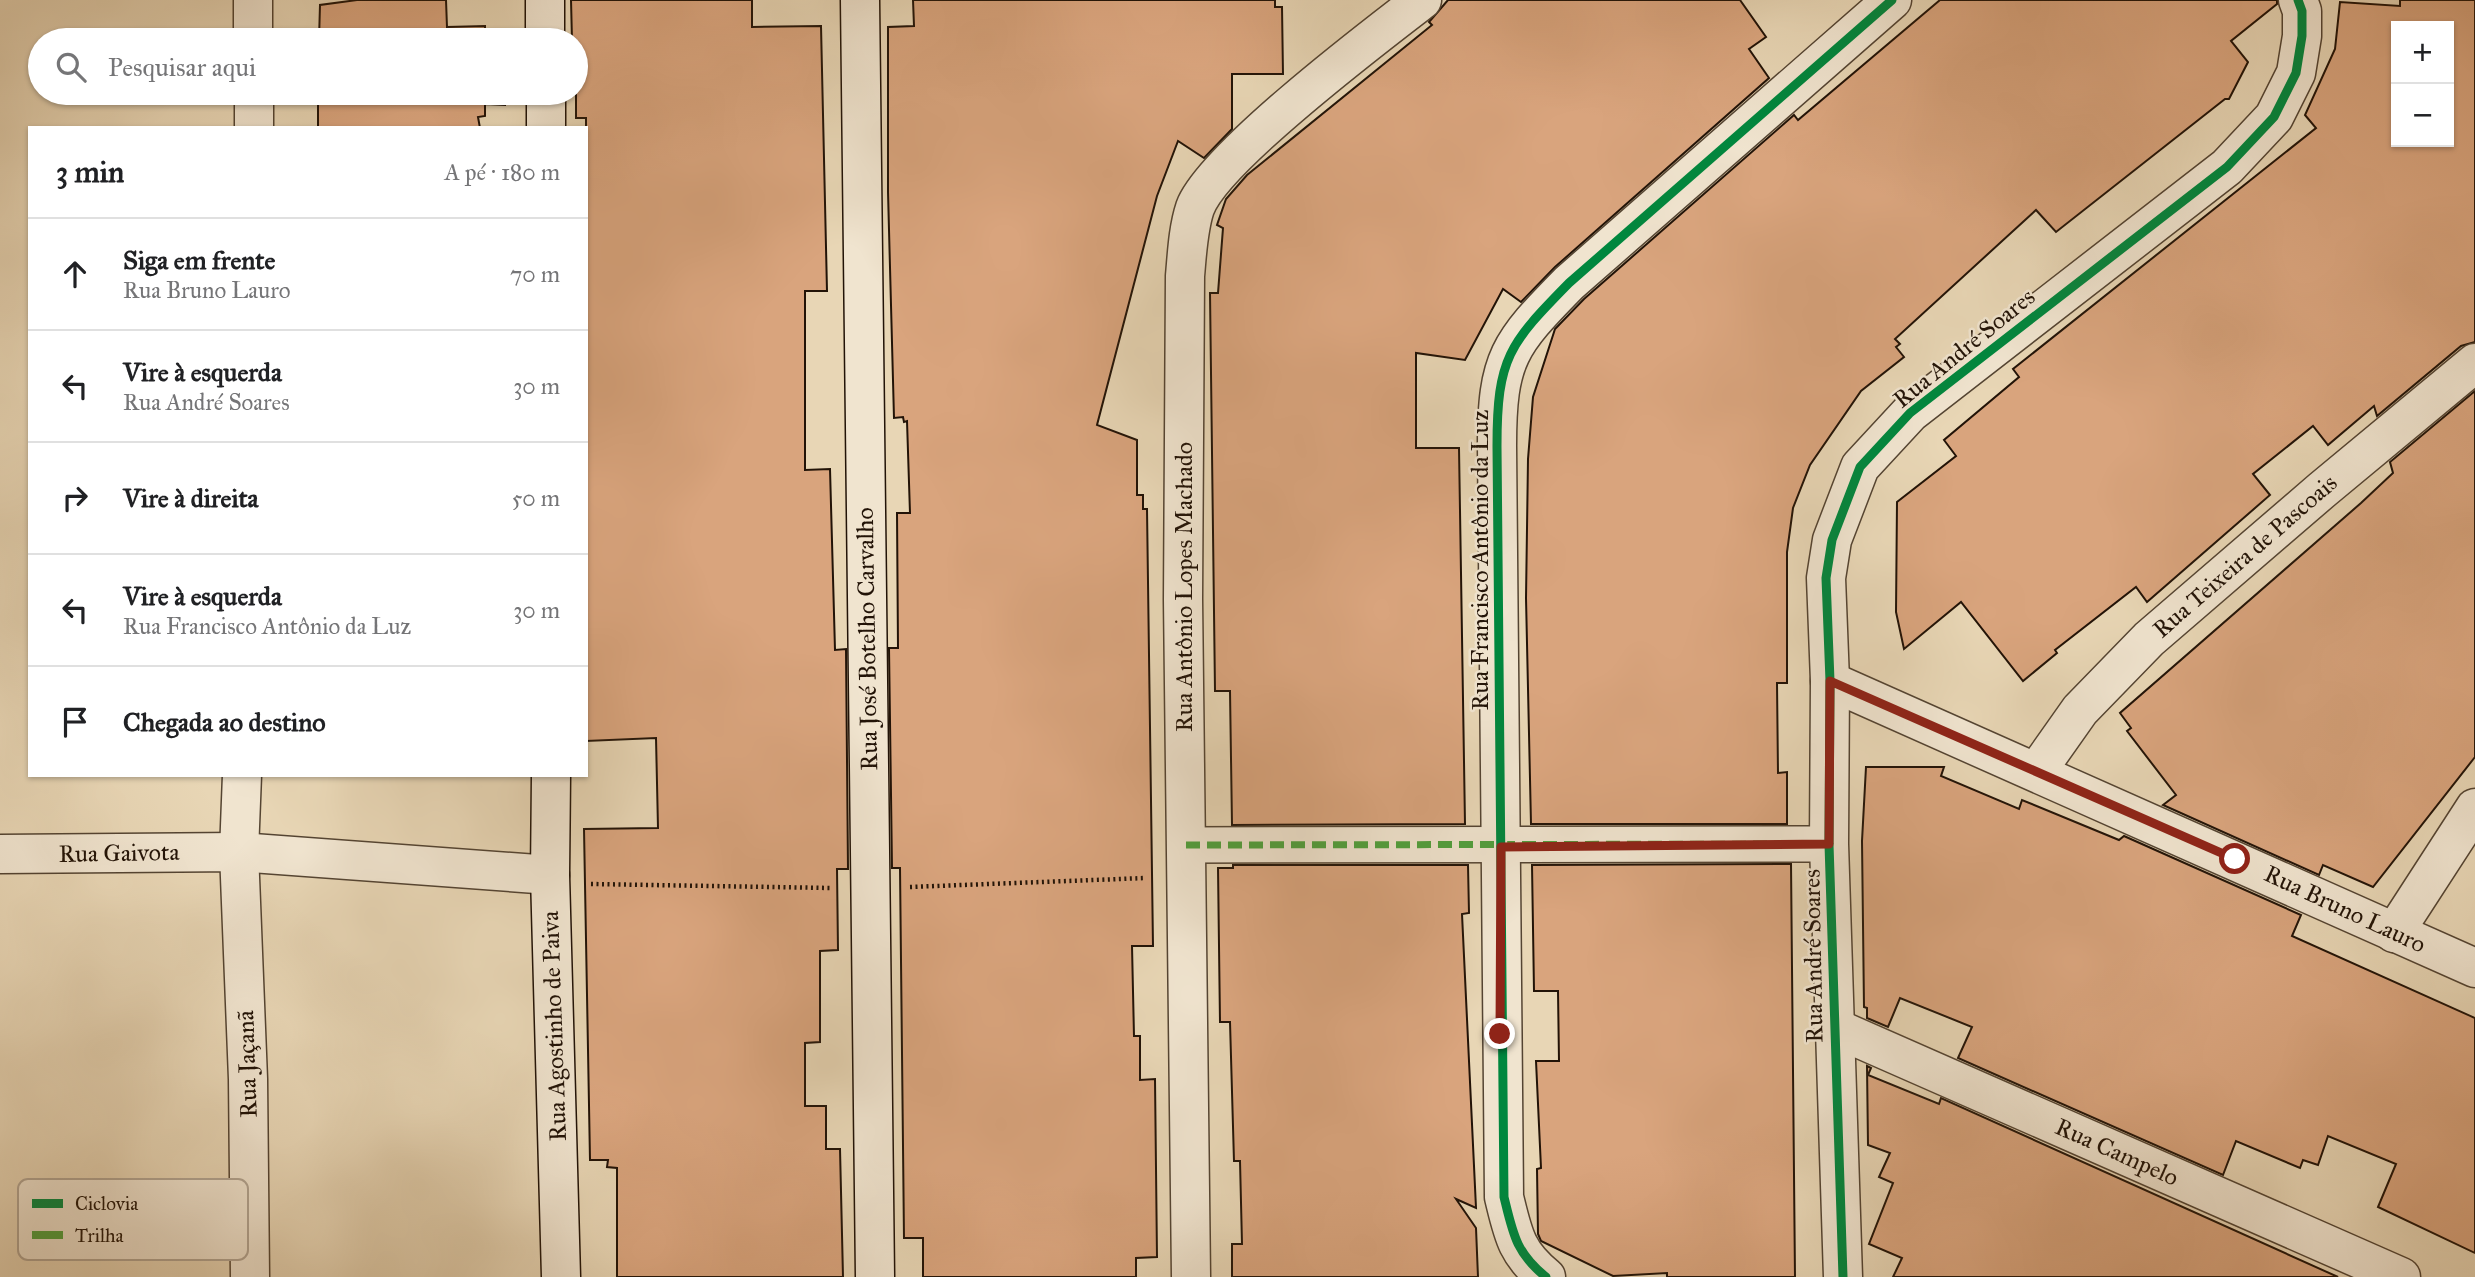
<!DOCTYPE html>
<html lang="pt">
<meta charset="utf-8">
<style>
:root{--surface:#fff;--page:#f2f2f2;--text:#202124;--muted:#757577;--line:#e0e0e0}
body{margin:0;font-family:"IM FELL Great Primer",serif;background:var(--page);color:var(--text)}
.controls{position:absolute;right:21px;top:21px;display:grid;overflow:hidden;border-radius:0px;box-shadow:0 2px 5px #0004}
.controls button{width:63px;height:63px;display:grid;place-items:center;padding:0;border:0;border-bottom:2px solid var(--line);background:var(--surface);color:var(--text);font:35px sans-serif}
.stop{position:absolute;width:21px;height:21px;margin:-16px;border:5px solid #8f2418;border-radius:50%;background:#fff}
.stop.end{background:#8f2418;border-color:#fff;box-shadow:0 2px 7px #0008}
.list{margin:0;padding:0;list-style:none}
h2{display:flex;justify-content:space-between;align-items:center;height:91px;margin:0;padding:0 28px;font-size:30px}
h2 small{font-size:23px;font-weight:400;color:var(--muted)}
.list li{display:grid;grid-template-columns:46px 1fr auto;gap:21px;align-items:center;box-sizing:border-box;height:112px;padding:0 28px;border-top:2px solid var(--line)}
.list b{display:block;font-size:26px;white-space:nowrap}
.list p{margin:0;font-size:23px;white-space:nowrap;color:var(--muted)}
.list em{font-size:23px;font-style:normal;color:var(--muted)}
.icon{flex:none;width:38px;height:38px;fill:none;stroke:currentColor;stroke-width:2;stroke-linecap:round;stroke-linejoin:round}
.map{position:relative;flex:none;width:2475px;height:1277px;overflow:hidden}
.search{position:absolute;background:var(--surface);box-shadow:0 2px 5px #0004;left:28px;top:28px;width:560px;height:77px;display:flex;align-items:center;gap:18px;box-sizing:border-box;padding:0 24px;border-radius:38px;color:var(--muted);font-size:26px}
.panel{position:absolute;background:var(--surface);box-shadow:0 2px 5px #0004;left:28px;top:126px;width:560px;height:651px;border-radius:0px}
.map>svg:first-child{display:block}
.building{fill:#d9a47d;stroke:#221307;stroke-width:2;fill-rule:evenodd}
.lines{fill:none;stroke-linecap:round;stroke-linejoin:round}
.pedestrian-casing{stroke:#544432;stroke-width:38}
.minor-casing{stroke:#544432;stroke-width:41}
.secondary-casing{stroke:#221307;stroke-width:41}
.path{stroke:#221307;stroke-width:4.5;stroke-dasharray:2 3.5;stroke-linecap:butt}
.pedestrian{stroke:#f0e4cf;stroke-width:35}
.minor{stroke:#f0e4cf;stroke-width:38}
.secondary{stroke:#f0e4cf;stroke-width:38}
.quiet{stroke:#50a03d;stroke-width:7;stroke-dasharray:14 7;stroke-linecap:butt}
.cycleway-casing{stroke:#f0e4cf;stroke-width:13}
.cycleway{stroke:#00873e;stroke-width:9}
.route{stroke:#8f2418;stroke-width:9}
.labels{text-anchor:middle;stroke-width:5;stroke-linejoin:round;paint-order:stroke}
.street-label{font-size:24px;fill:#221307;stroke:#f0e4cf}
.key{fill:#f0e4cf;stroke:#b2a593;stroke-width:2}
.key-label{font-size:19px;fill:#221307}
</style>
<div class="map">
<svg width="2475" height="1277" viewBox="0 0 2475 1277">
<rect width="100%" height="100%" fill="#e8d6b5"/>
<filter id="stains"><feTurbulence type="fractalNoise" baseFrequency=".00286" numOctaves="4"/><feColorMatrix values="0 0 0 0 .2 0 0 0 0 .09 0 0 0 0 .02 0 0 0 .5 -.17"/></filter>
<radialGradient id="worn" r=".72"><stop offset=".6" stop-color="#630" stop-opacity="0"/><stop offset="1" stop-color="#630" stop-opacity=".3"/></radialGradient>
<!-- building -->
<g class="building">
<path d="M 357,0 L 446,0 L 447,27 L 485,26 L 485,40 L 319,40 L 320,5 Z"/>
<path d="M 571,0 L 752,0 L 752,27 L 821,26 L 827,291 L 805,291 L 805,470 L 830,469 L 835,650 L 846,649 L 848,869 L 837,869 L 838,950 L 820,951 L 820,1042 L 805,1043 L 805,1106 L 826,1106 L 826,1149 L 840,1149 L 843,1277 L 617,1277 L 617,1168 L 607,1167 L 608,1160 L 590,1160 L 584,829 L 658,828 L 656,738 L 586,741 L 586,118 L 576,118 L 576,40 L 572,40 Z"/>
<path d="M 913,0 L 1275,0 L 1275,7 L 1282,7 L 1283,74 L 1232,74 L 1232,129 L 1204,158 L 1178,141 L 1157,196 L 1097,425 L 1137,440 L 1137,495 L 1143,495 L 1143,509 L 1147,509 L 1153,946 L 1132,946 L 1134,1036 L 1140,1036 L 1140,1080 L 1155,1079 L 1157,1257 L 1136,1258 L 1136,1277 L 923,1277 L 923,1238 L 904,1238 L 900,868 L 892,868 L 889,648 L 898,648 L 897,513 L 910,513 L 907,421 L 904,422 L 903,417 L 894,418 L 888,192 L 888,27 L 914,26 Z"/>
<path d="M 1448,0 L 1740,0 L 1766,37 L 1749,49 L 1769,78 L 1555,267 L 1521,302 L 1503,289 L 1465,360 L 1416,353 L 1416,448 L 1459,448 L 1465,824 L 1232,825 L 1230,691 L 1215,691 L 1210,293 L 1218,293 L 1223,228 L 1217,225 L 1226,199 L 1247,175 L 1432,25 L 1429,22 Z"/>
<path d="M 1940,0 L 2277,0 L 2277,4 L 2231,41 L 2248,62 L 2229,99 L 2225,99 L 2056,232 L 2036,210 L 1895,339 L 1900,344 L 1896,347 L 1904,357 L 1861,391 L 1810,465 L 1793,508 L 1787,552 L 1787,683 L 1777,683 L 1778,773 L 1787,772 L 1787,824 L 1531,824 L 1526,598 L 1528,459 L 1533,397 L 1555,329 L 1584,299 L 1794,115 L 1798,120 Z"/>
<path d="M 2400,0 L 2475,0 L 2475,342 L 2461,346 L 2377,416 L 2374,406 L 2328,445 L 2313,426 L 2253,474 L 2270,495 L 2147,602 L 2136,587 L 2055,650 L 2057,653 L 2023,681 L 1961,602 L 1904,649 L 1896,612 L 1897,502 L 1956,456 L 1944,440 L 2019,377 L 2013,369 L 2316,128 L 2305,115 L 2335,49 L 2340,2 L 2400,6 ZM 2396,26 L 2449,26 L 2449,142 L 2396,142 Z"/>
<path d="M 318,93 L 505,93 L 505,105 L 485,104 L 485,116 L 478,117 L 480,128 L 318,128 Z"/>
<path d="M 2475,391 L 2475,757 L 2373,887 L 2323,865 L 2319,875 L 2163,805 L 2176,795 L 2127,731 L 2131,728 L 2120,713 L 2361,503 L 2393,473 L 2390,462 Z"/>
<path d="M 1866,767 L 1944,767 L 1941,776 L 2019,809 L 2022,800 L 2119,840 L 2124,836 L 2301,915 L 2292,936 L 2475,1018 L 2475,1253 L 2378,1207 L 2396,1164 L 2328,1136 L 2318,1165 L 2303,1160 L 2300,1168 L 2236,1141 L 2223,1175 L 1958,1058 L 1972,1027 L 1900,998 L 1888,1027 L 1867,1018 L 1867,1008 L 1864,1007 L 1862,841 Z"/>
<path d="M 1791,864 L 1795,1277 L 1667,1277 L 1667,1273 L 1613,1276 L 1541,1241 L 1538,1234 L 1537,1169 L 1541,1168 L 1536,1061 L 1559,1061 L 1558,991 L 1534,991 L 1532,865 Z"/>
<path d="M 1233,865 L 1468,865 L 1469,913 L 1462,914 L 1476,1208 L 1456,1199 L 1476,1228 L 1478,1277 L 1232,1277 L 1232,1244 L 1242,1244 L 1240,1161 L 1234,1161 L 1230,1022 L 1220,1022 L 1218,868 L 1233,868 Z"/>
<path d="M 1867,1066 L 1871,1068 L 1868,1075 L 1939,1104 L 1941,1098 L 2338,1277 L 1893,1277 L 1902,1258 L 1869,1244 L 1893,1183 L 1879,1177 L 1890,1153 L 1868,1145 Z"/>
</g>
<g class="lines">
<!-- pedestrian casing -->
<g class="pedestrian-casing">
<path id="pedestrian" d="M 1186,845 L 1829,844"/>
</g>
<!-- minor casing -->
<g class="minor-casing">
<g id="minor">
<path d="M 253,0 L 253,40"/>
<path d="M 254,93 L 254,128"/>
<path d="M 1830,681 L 2475,968"/>
<path d="M 2037,771 L 2080,710 L 2149,639 L 2322,490 L 2475,363"/>
<path d="M 242,775 L 239,852 L 248,1079 L 250,1277"/>
<path d="M 0,854 L 239,852 L 550,875"/>
<path d="M 2394,933 L 2475,808"/>
<path d="M 1833,1027 L 2401,1277"/>
<path d="M 1191,1277 L 1183,599 L 1185,276 C 1187,254 1188,229 1195,208 C 1213,159 1375,36 1422,0"/>
<path d="M 1546,1277 C 1516,1253 1513,1234 1504,1197 L 1497,446 C 1497,358 1509,344 1569,283 L 1892,0"/>
<path d="M 1843,1277 L 1829,844 L 1830,681 L 1826,578 L 1832,540 L 1860,467 L 1910,413 L 2227,167 L 2274,117 L 2296,73 L 2302,36 L 2302,11 L 2298,0"/>
</g>
</g>
<!-- secondary casing -->
<g class="secondary-casing">
<g id="secondary">
<path d="M 545,0 L 545,40"/>
<path d="M 860,0 L 875,1277"/>
<path d="M 546,93 L 546,128"/>
<path d="M 551,775 L 550,875 L 561,1277"/>
</g>
</g>
<!-- path -->
<g class="path">
<path d="M 591,884 L 831,888"/>
<path d="M 910,887 L 1146,878"/>
</g>
<!-- pedestrian -->
<use href="#pedestrian" class="pedestrian"/>
<!-- minor -->
<use href="#minor" class="minor"/>
<!-- secondary -->
<use href="#secondary" class="secondary"/>
<!-- quiet -->
<path class="quiet" d="M 1186,845 L 1829,844"/>
<!-- cycleway casing -->
<g class="cycleway-casing">
<g id="cycleway">
<path d="M 1546,1277 C 1516,1253 1513,1234 1504,1197 L 1497,446 C 1497,358 1509,344 1569,283 L 1892,0"/>
<path d="M 1843,1277 L 1829,844 L 1830,681 L 1826,578 L 1832,540 L 1860,467 L 1910,413 L 2227,167 L 2274,117 L 2296,73 L 2302,36 L 2302,11 L 2298,0"/>
</g>
</g>
<!-- cycleway -->
<use href="#cycleway" class="cycleway"/>
</g>
<g class="lines">
<!-- route -->
<path class="route" d="M 1500,1034 L 1501,847 L 1829,844 L 1830,681 L 2235,859"/>
</g>
<g class="labels">
<!-- street labels -->
<g class="street-label">
<text transform="translate(1964 348) rotate(-39)" y="8">Rua André Soares</text>
<text transform="translate(2245 556) rotate(-41)" y="8">Rua Teixeira de Pascoais</text>
<text transform="translate(1480 560) rotate(-90)" y="8">Rua Francisco Antônio da Luz</text>
<text transform="translate(1184 587) rotate(-90)" y="8">Rua Antônio Lopes Machado</text>
<text transform="translate(867 639) rotate(-91)" y="8">Rua José Botelho Carvalho</text>
<text transform="translate(119 853) rotate(-1)" y="8">Rua Gaivota</text>
<text transform="translate(2345 909) rotate(25)" y="8">Rua Bruno Lauro</text>
<text transform="translate(1813 956) rotate(-91)" y="8">Rua André Soares</text>
<text transform="translate(554 1026) rotate(-92)" y="8">Rua Agostinho de Paiva</text>
<text transform="translate(247 1064) rotate(-92)" y="8">Rua Jaçanã</text>
<text transform="translate(2117 1152) rotate(24)" y="8">Rua Campelo</text>
</g>
</g>
<!-- legend -->
<rect x="18" y="1179" width="230" height="81" rx="10" class="key"/>
<rect x="32" y="1199" width="31" height="9" fill="#00873e"/>
<rect x="32" y="1231" width="31" height="8" fill="#50a03d"/>
<g class="key-label">
<text x="75" y="1210">Ciclovia</text>
<text x="75" y="1242">Trilha</text>
</g>
<rect width="100%" height="100%" filter="url(#stains)"/>
<rect width="100%" height="100%" fill="url(#worn)"/>
</svg>
<div class="controls">
<button>+</button>
<button>−</button>
</div>
<div class="stop" style="left:2235px;top:859px"></div>
<div class="stop end" style="left:1500px;top:1034px"></div>
<div class="search"><svg class="icon" aria-label="search" viewBox="0 0 24 24"><circle cx="10" cy="10" r="6"/><path d="M15 15l6 6"/></svg>Pesquisar aqui</div>
<section class="panel">
<h2>3 min<small>A pé · 180 m</small></h2>
<ul class="list">
<li><svg class="icon" aria-label="ahead" viewBox="0 0 24 24"><path d="M12 20V5M6 11l6-6 6 6"/></svg><div><b>Siga em frente</b><p>Rua Bruno Lauro</p></div><em>70 m</em></li>
<li><svg class="icon" aria-label="left" viewBox="0 0 24 24"><path d="M17 20v-9H6M10 6l-5 5 5 5"/></svg><div><b>Vire à esquerda</b><p>Rua André Soares</p></div><em>30 m</em></li>
<li><svg class="icon" aria-label="right" viewBox="0 0 24 24"><path d="M7 20v-9h11M14 6l5 5-5 5"/></svg><div><b>Vire à direita</b></div><em>50 m</em></li>
<li><svg class="icon" aria-label="left" viewBox="0 0 24 24"><path d="M17 20v-9H6M10 6l-5 5 5 5"/></svg><div><b>Vire à esquerda</b><p>Rua Francisco Antônio da Luz</p></div><em>30 m</em></li>
<li><svg class="icon" aria-label="arrive" viewBox="0 0 24 24"><path d="M6 21V4h12l-3 4 3 4H6"/></svg><div><b>Chegada ao destino</b></div></li>
</ul>
</section>
</div>
